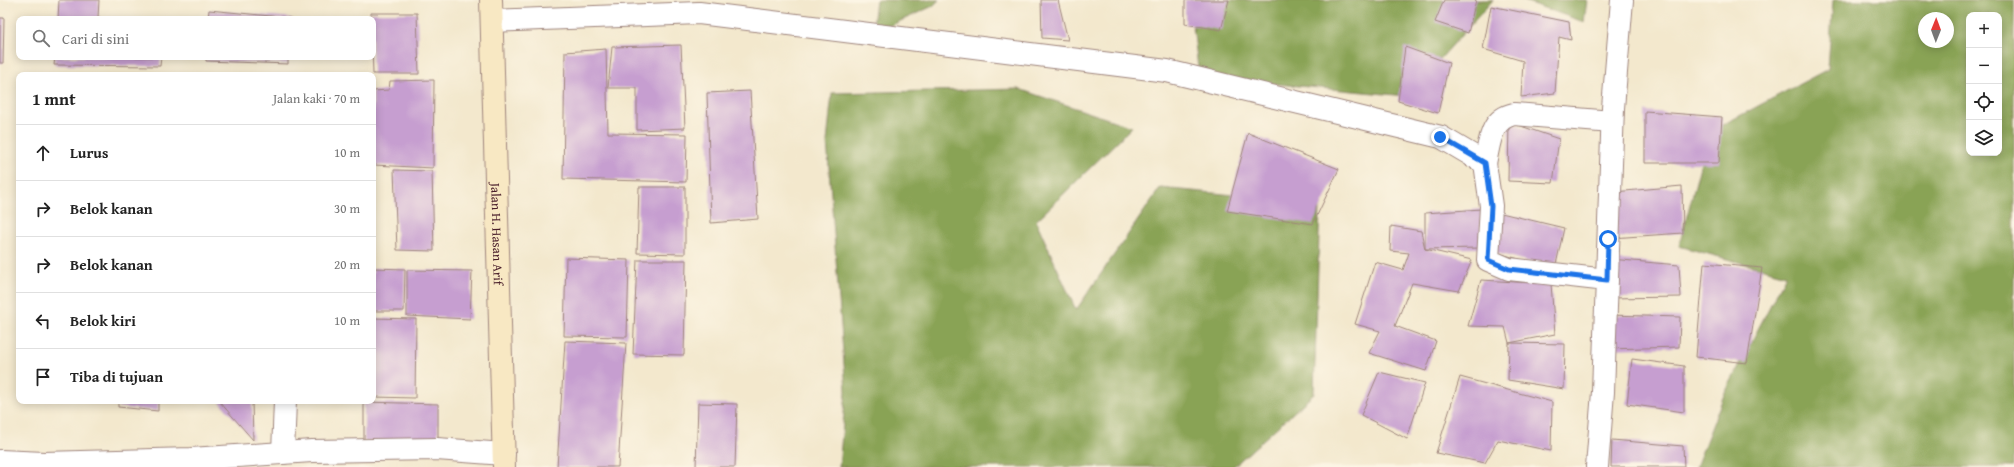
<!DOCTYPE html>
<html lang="id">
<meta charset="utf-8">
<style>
:root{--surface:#fff;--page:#f6f6f6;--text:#222;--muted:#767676;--line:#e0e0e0}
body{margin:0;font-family:"Gentium Book Plus",serif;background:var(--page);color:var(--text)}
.controls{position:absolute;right:12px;top:12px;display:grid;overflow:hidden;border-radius:8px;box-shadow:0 2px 10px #0003}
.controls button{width:36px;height:36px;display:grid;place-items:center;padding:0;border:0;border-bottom:1px solid var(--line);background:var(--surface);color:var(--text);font:20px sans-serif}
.compass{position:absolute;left:1918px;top:12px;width:36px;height:36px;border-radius:50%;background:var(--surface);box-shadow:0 2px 10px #0003;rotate:1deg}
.stop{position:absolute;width:12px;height:12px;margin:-9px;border:3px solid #1a73e8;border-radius:50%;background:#fff}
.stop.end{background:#1a73e8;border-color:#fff;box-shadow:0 1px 4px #0008}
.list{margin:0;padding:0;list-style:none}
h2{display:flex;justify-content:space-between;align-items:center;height:52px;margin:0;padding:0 16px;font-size:17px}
h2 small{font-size:13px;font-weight:400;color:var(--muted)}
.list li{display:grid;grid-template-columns:26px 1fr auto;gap:12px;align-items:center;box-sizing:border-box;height:56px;padding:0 16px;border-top:1px solid var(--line)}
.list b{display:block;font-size:15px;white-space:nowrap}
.list em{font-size:13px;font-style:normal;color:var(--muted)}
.icon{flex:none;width:22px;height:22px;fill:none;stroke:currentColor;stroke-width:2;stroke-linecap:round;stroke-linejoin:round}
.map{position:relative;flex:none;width:2014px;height:467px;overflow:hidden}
.search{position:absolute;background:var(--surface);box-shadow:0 2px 10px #0003;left:16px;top:16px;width:360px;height:44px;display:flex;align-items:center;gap:10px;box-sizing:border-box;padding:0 14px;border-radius:8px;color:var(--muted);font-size:15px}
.panel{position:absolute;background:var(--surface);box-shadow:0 2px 10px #0003;left:16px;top:72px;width:360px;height:332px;border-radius:8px}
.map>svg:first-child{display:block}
.forest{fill:#89a355;stroke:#6a6140;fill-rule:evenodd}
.building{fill:#c69ed0}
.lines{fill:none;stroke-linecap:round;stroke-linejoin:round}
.minor-casing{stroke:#9e847c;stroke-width:24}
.secondary-casing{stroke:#9e847c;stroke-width:24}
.minor{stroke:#fff;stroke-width:22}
.secondary{stroke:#f8e8c3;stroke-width:22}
.route{stroke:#1a73e8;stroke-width:5}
.labels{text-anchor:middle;stroke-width:3.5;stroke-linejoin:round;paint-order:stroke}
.street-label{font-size:13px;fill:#4a1f2b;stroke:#fcf5e5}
</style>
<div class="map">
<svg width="2014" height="467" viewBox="0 0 2014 467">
<rect width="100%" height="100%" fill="#fcf5e5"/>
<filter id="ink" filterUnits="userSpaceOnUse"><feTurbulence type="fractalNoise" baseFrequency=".025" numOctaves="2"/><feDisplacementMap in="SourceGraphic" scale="8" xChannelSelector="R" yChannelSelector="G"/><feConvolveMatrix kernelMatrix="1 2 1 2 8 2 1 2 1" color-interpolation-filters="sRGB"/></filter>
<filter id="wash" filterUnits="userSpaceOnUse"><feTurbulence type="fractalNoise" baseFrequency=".012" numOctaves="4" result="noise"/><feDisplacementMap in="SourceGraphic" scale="16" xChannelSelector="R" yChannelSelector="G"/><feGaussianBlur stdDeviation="0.9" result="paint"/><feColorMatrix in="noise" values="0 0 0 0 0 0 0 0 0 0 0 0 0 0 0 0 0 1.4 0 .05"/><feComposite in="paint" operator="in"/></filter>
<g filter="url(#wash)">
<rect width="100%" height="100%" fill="#f3e8cd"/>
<!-- forest -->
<g class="forest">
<path d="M 876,0 L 939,0 L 933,6 L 872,34 Z"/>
<path d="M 1190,0 L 1493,0 L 1407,96 L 1199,77 Z"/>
<path d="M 1521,0 L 1587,0 L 1584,22 Z"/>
<path d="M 1833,0 L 2014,0 L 2014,467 L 1696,467 L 1724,395 L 1786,275 L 1679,246 L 1709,132 L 1828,69 ZM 1969,15 L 1999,15 L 1999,153 L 1969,153 ZM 1924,18 L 1948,18 L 1948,42 L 1924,42 Z"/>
<path d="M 1019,89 L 1132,127 L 1036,221 L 1076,310 L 1160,188 L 1320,203 L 1314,394 L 1233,467 L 839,467 L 846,391 L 827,142 L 832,93 Z"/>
</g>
<g id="blocks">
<!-- building -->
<g class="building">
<path d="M 59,0 L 99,0 L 98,17 L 109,19 L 58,19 Z"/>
<path d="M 1041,0 L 1058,0 L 1068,40 L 1042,38 Z"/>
<path d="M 1185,0 L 1229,0 L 1221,30 L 1185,24 Z"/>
<path d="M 1444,0 L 1476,0 L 1468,33 L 1435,22 Z"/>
<path d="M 1491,6 L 1569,22 L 1571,40 L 1559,37 L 1555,93 L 1521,97 L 1523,61 L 1483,49 Z"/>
<path d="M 209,10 L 291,18 L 291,19 L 208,19 Z"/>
<path d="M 371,13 L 417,13 L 419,74 L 373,74 Z"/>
<path d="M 0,18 L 4,18 L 3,63 L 0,63 Z"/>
<path d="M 681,45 L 685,128 L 637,130 L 637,88 L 608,88 L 612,47 Z"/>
<path d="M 1405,47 L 1449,63 L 1438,113 L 1398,101 Z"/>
<path d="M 606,49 L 608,133 L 687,134 L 686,182 L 563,179 L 565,52 Z"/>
<path d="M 55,57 L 161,57 L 160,66 L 54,65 Z"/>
<path d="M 206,57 L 288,57 L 288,64 L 206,61 Z"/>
<path d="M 434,80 L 433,168 L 373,165 L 373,91 L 389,90 L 390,81 Z"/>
<path d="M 750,91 L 758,219 L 711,223 L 707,93 Z"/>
<path d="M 1645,111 L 1722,117 L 1719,163 L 1645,163 Z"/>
<path d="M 1509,122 L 1559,139 L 1553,183 L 1508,181 Z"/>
<path d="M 1248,133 L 1339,169 L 1313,224 L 1227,211 Z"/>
<path d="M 394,170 L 432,171 L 434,251 L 397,250 Z"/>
<path d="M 1682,186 L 1683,233 L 1612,238 L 1614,192 Z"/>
<path d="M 639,187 L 685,187 L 685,254 L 637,253 Z"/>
<path d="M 1481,209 L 1480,248 L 1425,249 L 1472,260 L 1459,291 L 1412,283 L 1395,326 L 1436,341 L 1426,371 L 1369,353 L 1380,331 L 1355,324 L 1375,262 L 1403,270 L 1409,253 L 1390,251 L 1391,226 L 1421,231 L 1425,249 L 1425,213 Z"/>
<path d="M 1497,212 L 1564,228 L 1555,269 L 1494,252 Z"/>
<path d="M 566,258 L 629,260 L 627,337 L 564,336 Z"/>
<path d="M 1610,259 L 1679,265 L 1681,297 L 1609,298 Z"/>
<path d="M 637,260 L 686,260 L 684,355 L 633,354 Z"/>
<path d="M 1704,263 L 1762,268 L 1747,363 L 1696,357 Z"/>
<path d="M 373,268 L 405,269 L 404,311 L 373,311 Z"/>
<path d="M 407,270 L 472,271 L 470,319 L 407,316 Z"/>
<path d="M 1481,280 L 1551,284 L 1555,334 L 1509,343 L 1505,327 L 1468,326 Z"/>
<path d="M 1609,315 L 1680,317 L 1679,347 L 1607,349 Z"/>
<path d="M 373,318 L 416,319 L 415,398 L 373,397 Z"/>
<path d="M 565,341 L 626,343 L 618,467 L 557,467 Z"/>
<path d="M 1509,343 L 1565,344 L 1564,389 L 1508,380 Z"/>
<path d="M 1632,359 L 1684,366 L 1684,412 L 1627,404 Z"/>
<path d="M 1379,372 L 1425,383 L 1407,439 L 1361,415 Z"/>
<path d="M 1460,377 L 1552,402 L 1551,451 L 1498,440 L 1485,463 L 1436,453 Z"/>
<path d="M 118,401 L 158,401 L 158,411 L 118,407 Z"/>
<path d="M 219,401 L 252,401 L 253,440 Z"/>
<path d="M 364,402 L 438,404 L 438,442 L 364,441 Z"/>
<path d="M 698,403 L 737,404 L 735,467 L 696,467 Z"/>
<path d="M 1612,440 L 1683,446 L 1684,467 L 1611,467 Z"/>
</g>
</g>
</g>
<g filter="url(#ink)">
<use href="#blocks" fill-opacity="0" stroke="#9e847c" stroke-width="1"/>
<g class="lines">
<!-- minor casing -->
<g class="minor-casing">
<g id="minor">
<path d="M 492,21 L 699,13 L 1167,71 L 1441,137 L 1485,163 L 1491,206 L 1488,260 L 1509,269 L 1607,280"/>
<path d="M 1485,163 C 1490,142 1490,119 1514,114 L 1612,122"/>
<path d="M 283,453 L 285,401"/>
<path d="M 0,461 L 44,463 L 191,459 L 312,451 L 437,449 L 504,454"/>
<path d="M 1597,467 L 1603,392 L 1613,108 L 1622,0"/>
</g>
</g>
<!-- secondary casing -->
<g class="secondary-casing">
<g id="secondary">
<path id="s1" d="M 491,0 L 504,467"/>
</g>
</g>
<!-- minor -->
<use href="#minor" class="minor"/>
<!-- secondary -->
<use href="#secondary" class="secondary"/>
</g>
</g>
<g class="lines" filter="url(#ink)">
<!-- route -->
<path class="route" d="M 1440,137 L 1485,163 L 1491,206 L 1488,260 L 1509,269 L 1607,280 L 1608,239"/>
</g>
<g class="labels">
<!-- street labels -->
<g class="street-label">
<text dy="5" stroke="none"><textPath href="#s1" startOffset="234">Jalan H. Hasan Arif</textPath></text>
</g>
</g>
</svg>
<div class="controls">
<button>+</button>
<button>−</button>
<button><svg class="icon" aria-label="locate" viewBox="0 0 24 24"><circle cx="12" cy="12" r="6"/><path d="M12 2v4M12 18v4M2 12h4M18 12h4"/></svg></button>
<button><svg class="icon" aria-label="layers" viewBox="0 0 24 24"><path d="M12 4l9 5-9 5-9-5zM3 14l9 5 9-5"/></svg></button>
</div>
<svg class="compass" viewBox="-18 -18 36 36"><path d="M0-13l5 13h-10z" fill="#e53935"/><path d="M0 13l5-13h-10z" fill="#767676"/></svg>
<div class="stop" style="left:1608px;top:239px"></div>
<div class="stop end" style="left:1440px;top:137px"></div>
<div class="search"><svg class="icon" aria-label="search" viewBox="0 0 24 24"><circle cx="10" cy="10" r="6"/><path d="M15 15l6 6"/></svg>Cari di sini</div>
<section class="panel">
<h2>1 mnt<small>Jalan kaki · 70 m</small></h2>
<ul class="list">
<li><svg class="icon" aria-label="ahead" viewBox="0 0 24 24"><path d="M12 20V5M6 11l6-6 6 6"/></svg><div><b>Lurus</b></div><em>10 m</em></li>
<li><svg class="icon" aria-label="right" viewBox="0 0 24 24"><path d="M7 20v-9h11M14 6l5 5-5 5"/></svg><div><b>Belok kanan</b></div><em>30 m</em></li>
<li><svg class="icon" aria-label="right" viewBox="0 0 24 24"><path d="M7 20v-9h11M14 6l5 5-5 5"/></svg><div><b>Belok kanan</b></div><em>20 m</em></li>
<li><svg class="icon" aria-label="left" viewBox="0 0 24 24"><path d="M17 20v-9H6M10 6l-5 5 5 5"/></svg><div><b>Belok kiri</b></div><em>10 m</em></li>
<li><svg class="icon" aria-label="arrive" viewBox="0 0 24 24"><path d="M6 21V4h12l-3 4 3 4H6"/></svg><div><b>Tiba di tujuan</b></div></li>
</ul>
</section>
</div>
